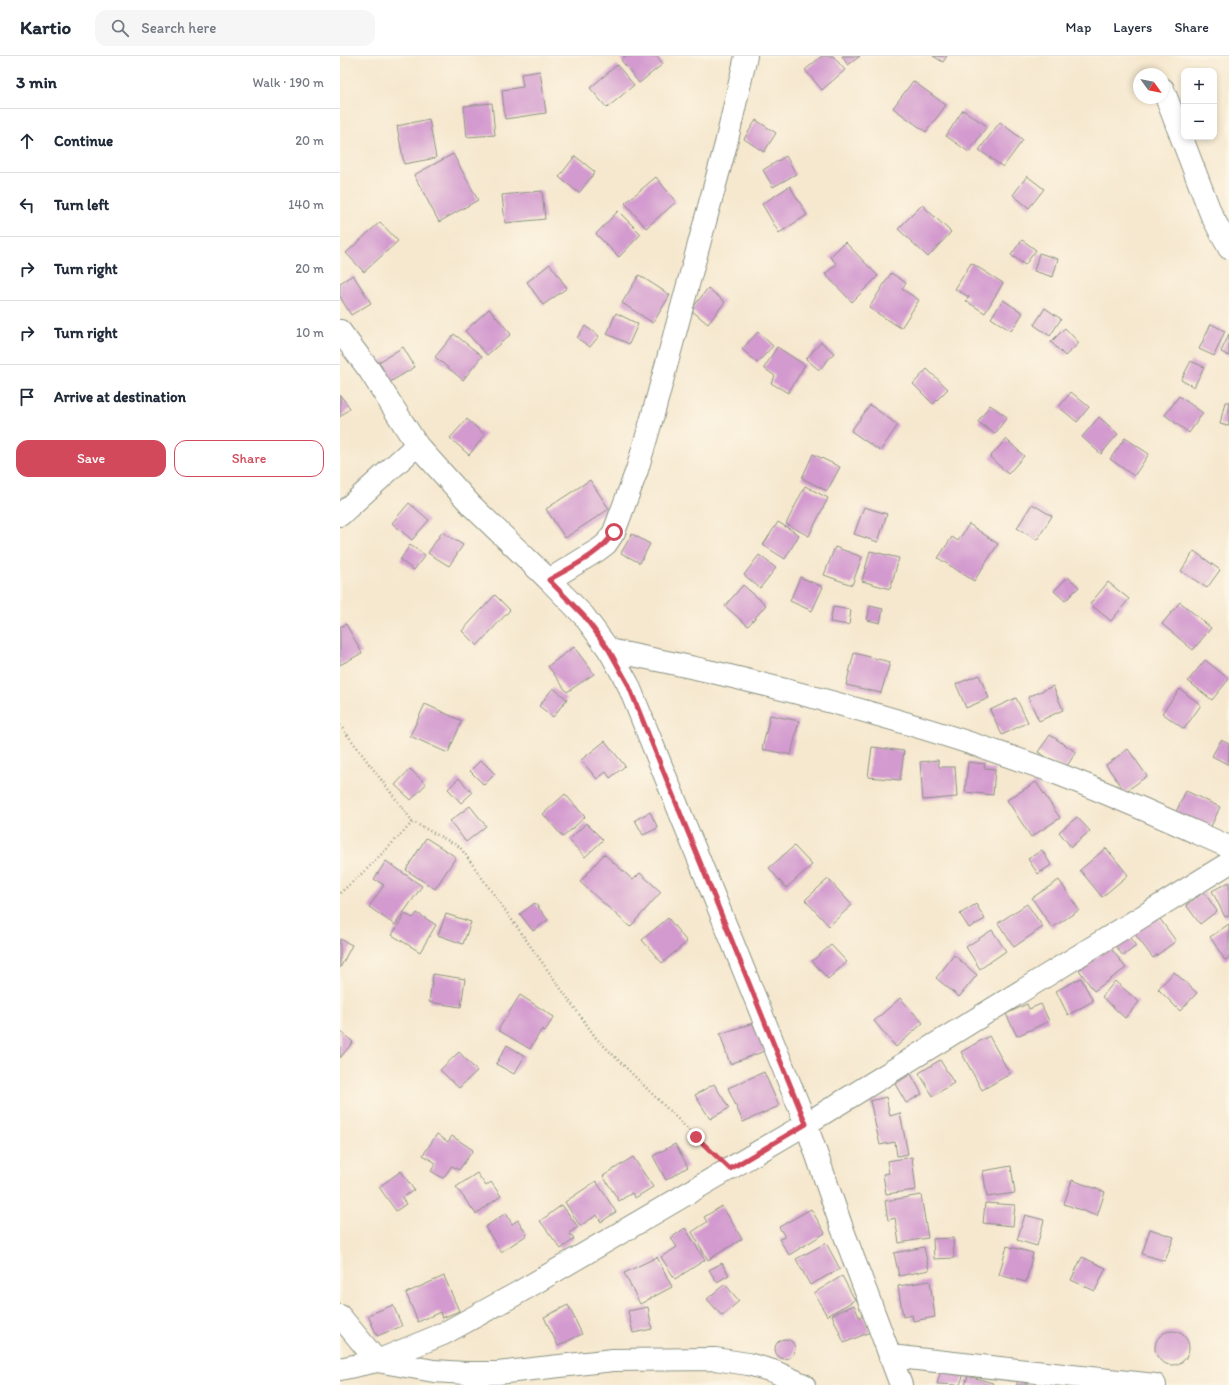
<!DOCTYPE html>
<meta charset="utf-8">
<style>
:root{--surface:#fff;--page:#f6f6f7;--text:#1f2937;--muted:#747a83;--line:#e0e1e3;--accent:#d1495b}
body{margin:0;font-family:Itim,sans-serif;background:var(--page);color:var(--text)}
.controls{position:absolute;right:12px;top:12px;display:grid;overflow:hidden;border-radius:8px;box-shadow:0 2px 6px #0003}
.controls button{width:36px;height:36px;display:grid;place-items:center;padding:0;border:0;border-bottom:1px solid var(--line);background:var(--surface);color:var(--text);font:20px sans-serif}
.compass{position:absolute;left:793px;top:12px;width:36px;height:36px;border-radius:50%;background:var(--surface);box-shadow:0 2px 6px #0003;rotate:123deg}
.stop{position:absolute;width:12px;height:12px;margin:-9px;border:3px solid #d1495b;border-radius:50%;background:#fff}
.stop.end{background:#d1495b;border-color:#fff;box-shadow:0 1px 4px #0008}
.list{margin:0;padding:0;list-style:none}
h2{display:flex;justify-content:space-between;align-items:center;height:52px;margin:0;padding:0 16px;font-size:17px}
h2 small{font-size:13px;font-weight:400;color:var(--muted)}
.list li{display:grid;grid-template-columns:26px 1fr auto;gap:12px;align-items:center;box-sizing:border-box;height:64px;padding:0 16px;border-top:1px solid var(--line)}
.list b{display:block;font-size:15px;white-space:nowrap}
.list em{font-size:13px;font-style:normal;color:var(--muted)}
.actions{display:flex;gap:8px;padding:12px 16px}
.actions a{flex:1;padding:9px 0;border:1px solid var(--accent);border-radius:12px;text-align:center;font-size:14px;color:var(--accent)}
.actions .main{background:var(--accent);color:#fff}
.icon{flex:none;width:22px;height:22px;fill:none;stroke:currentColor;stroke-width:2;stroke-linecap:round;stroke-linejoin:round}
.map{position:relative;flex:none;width:889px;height:1329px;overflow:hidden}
header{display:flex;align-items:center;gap:24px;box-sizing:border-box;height:56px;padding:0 20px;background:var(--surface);border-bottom:1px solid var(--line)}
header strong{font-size:19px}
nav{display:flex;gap:22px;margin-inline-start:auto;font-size:14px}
.search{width:280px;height:36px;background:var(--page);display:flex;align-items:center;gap:10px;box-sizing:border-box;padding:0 14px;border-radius:12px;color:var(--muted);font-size:15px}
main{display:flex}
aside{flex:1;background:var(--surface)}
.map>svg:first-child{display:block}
.building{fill:#d39acf}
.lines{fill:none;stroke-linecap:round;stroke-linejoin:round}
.minor-casing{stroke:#8a9282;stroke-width:24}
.path{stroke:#8a9282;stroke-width:2.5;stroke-dasharray:1 3;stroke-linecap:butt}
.minor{stroke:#fff;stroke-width:22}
.route{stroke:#d1495b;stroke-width:5}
</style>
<header>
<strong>Kartio</strong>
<div class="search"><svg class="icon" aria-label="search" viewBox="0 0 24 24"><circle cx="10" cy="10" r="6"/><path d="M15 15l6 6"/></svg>Search here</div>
<nav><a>Map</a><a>Layers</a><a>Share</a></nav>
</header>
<main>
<aside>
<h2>3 min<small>Walk · 190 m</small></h2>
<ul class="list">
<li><svg class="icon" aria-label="ahead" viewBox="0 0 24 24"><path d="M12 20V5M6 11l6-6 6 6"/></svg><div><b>Continue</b></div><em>20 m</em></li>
<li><svg class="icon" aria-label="left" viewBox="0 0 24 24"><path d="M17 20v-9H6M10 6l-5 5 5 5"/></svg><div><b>Turn left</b></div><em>140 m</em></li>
<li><svg class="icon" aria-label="right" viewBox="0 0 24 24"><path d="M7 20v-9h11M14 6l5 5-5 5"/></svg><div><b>Turn right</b></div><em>20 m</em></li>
<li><svg class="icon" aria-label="right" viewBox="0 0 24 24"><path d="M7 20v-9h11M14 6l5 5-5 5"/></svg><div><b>Turn right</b></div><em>10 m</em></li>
<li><svg class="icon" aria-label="arrive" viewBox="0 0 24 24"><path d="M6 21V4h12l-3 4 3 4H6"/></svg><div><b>Arrive at destination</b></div></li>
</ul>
<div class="actions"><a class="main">Save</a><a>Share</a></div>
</aside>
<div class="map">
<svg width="889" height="1329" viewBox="0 0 889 1329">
<rect width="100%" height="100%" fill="#fcf5e5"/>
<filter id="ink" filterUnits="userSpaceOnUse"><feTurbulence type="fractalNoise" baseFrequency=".025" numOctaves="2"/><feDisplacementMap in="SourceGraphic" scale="8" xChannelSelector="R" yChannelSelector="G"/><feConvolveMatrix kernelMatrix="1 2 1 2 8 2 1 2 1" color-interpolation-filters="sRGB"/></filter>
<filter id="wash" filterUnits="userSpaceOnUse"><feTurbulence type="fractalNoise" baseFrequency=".012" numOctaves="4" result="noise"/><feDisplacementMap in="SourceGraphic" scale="16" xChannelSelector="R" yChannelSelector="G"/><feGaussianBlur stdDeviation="0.9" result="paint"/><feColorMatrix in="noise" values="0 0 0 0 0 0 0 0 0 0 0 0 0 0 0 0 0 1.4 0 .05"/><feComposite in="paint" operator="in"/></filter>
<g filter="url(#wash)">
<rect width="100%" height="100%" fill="#f6e8cf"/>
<g id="blocks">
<!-- building -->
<g class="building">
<path d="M 285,0 L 317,0 L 323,8 L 299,27 L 281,4 Z"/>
<path d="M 482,0 L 493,0 L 505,14 L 482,34 L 465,14 Z"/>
<path d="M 502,0 L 520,0 L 508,9 Z"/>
<path d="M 593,0 L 607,0 L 603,6 Z"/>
<path d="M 277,9 L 294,29 L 267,52 L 250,32 Z"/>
<path d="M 200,15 L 206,57 L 165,63 L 162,34 L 183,31 L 181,18 Z"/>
<path d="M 573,25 L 606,49 L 586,76 L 553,52 Z"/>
<path d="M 152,47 L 155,79 L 127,81 L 124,50 Z"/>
<path d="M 623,54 L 647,70 L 629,96 L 606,80 Z"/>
<path d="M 89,63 L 96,102 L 64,108 L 57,70 Z"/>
<path d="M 416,64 L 436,77 L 424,96 L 404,83 Z"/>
<path d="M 660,66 L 683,84 L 663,111 L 639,94 Z"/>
<path d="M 113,98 L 138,144 L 99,166 L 74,119 Z"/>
<path d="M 235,100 L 255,116 L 239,137 L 219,121 Z"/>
<path d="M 446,100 L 456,118 L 433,131 L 423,114 Z"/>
<path d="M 687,120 L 704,133 L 689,152 L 673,139 Z"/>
<path d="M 316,121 L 336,146 L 306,172 L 285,147 Z"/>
<path d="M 450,130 L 467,159 L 439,177 L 422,148 Z"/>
<path d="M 202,135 L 205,163 L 165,167 L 162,139 Z"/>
<path d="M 582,149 L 611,176 L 588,201 L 558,173 Z"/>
<path d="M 278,155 L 301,178 L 279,201 L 256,178 Z"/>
<path d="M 40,166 L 58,185 L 24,216 L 6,197 Z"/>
<path d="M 682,184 L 696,194 L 685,209 L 671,199 Z"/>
<path d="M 505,186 L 538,220 L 512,246 L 485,218 L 497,208 L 490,201 Z"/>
<path d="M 699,197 L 718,203 L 713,221 L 694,215 Z"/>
<path d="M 631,207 L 663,227 L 645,257 L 626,245 L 629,241 L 615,233 Z"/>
<path d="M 210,208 L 227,232 L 203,249 L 187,226 Z"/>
<path d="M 551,217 L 566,227 L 562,233 L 579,244 L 561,272 L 529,252 Z"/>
<path d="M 13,219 L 31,247 L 11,259 L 0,241 L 0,227 Z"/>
<path d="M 299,219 L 330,239 L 313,267 L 282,247 Z"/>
<path d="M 368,232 L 385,246 L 368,268 L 351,254 Z"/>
<path d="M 663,244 L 683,257 L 671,275 L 651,262 Z"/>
<path d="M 705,252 L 721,263 L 710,280 L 694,269 Z"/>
<path d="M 149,253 L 171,278 L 147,299 L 125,275 Z"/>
<path d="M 276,257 L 298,268 L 289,288 L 267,278 Z"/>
<path d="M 871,268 L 885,275 L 874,300 L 859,293 Z"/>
<path d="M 245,270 L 259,280 L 250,291 L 237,282 Z"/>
<path d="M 725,272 L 739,287 L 725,300 L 711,286 Z"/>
<path d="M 418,276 L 433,290 L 417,307 L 402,293 Z"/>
<path d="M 114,278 L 142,300 L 123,324 L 95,301 Z"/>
<path d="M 889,278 L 889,300 L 881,296 Z"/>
<path d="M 481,286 L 494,297 L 479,314 L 466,303 Z"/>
<path d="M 63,291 L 75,311 L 50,326 L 39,306 Z"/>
<path d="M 437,291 L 465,309 L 448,337 L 431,327 L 435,320 L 424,312 Z"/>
<path d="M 851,305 L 864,311 L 854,331 L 841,324 Z"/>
<path d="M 587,313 L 608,333 L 593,348 L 573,328 Z"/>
<path d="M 731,336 L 749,351 L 737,366 L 719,351 Z"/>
<path d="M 0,339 L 10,352 L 0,361 Z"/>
<path d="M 839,340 L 863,357 L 849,377 L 825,359 Z"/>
<path d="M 885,346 L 889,346 L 889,370 L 880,368 Z"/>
<path d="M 530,349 L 558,369 L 540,395 L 511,375 Z"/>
<path d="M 650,349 L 667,361 L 655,378 L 638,366 Z"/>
<path d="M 759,361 L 778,378 L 761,398 L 742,381 Z"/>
<path d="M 127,363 L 145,379 L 129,399 L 110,382 Z"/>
<path d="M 785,382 L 809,398 L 794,420 L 770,403 Z"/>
<path d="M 666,383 L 684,400 L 668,418 L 650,401 Z"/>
<path d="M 473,398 L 500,411 L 487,435 L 462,422 Z"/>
<path d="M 250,424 L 269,453 L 225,482 L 206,453 Z"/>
<path d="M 465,430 L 488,442 L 469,480 L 446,468 Z"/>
<path d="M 69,447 L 89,464 L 72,484 L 52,467 Z"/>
<path d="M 692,448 L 712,460 L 697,484 L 677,472 Z"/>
<path d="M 524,451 L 547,458 L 538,486 L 514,478 Z"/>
<path d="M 438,466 L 459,479 L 445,503 L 423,489 Z"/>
<path d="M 629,468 L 658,488 L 634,525 L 598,502 L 612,481 L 618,485 Z"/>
<path d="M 102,476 L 123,489 L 109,510 L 88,497 Z"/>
<path d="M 292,478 L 310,488 L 300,507 L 281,497 Z"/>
<path d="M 70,489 L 85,499 L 74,514 L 60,504 Z"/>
<path d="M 495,491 L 522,501 L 512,529 L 484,519 Z"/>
<path d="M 530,495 L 559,502 L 550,533 L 522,525 Z"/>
<path d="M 854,495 L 880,514 L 867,532 L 841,515 Z"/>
<path d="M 419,499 L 436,512 L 420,532 L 404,519 Z"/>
<path d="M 460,521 L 483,531 L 472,555 L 450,545 Z"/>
<path d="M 728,521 L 739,531 L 725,545 L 714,535 Z"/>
<path d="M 768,526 L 789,543 L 771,565 L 750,548 Z"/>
<path d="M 403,529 L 426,549 L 408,570 L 385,550 Z"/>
<path d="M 155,539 L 170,554 L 137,590 L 122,575 Z"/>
<path d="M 840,546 L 871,572 L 853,594 L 822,568 Z"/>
<path d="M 530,550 L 543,553 L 540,567 L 527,564 Z"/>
<path d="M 493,551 L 511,554 L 509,569 L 490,566 Z"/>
<path d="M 6,568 L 22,597 L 0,609 L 0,571 Z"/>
<path d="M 234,591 L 254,618 L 227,636 L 208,610 Z"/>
<path d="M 514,597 L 550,606 L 541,637 L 506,629 Z"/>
<path d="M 865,604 L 889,623 L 872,644 L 848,625 Z"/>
<path d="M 639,619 L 649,642 L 626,652 L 616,628 Z"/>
<path d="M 713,630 L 723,654 L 699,665 L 688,641 Z"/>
<path d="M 213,632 L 227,643 L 213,661 L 199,650 Z"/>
<path d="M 840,633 L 861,649 L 844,673 L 822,657 Z"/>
<path d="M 676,642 L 688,666 L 662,679 L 650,654 Z"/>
<path d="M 85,648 L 122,665 L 108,697 L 70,680 Z"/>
<path d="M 430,659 L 459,665 L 451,699 L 422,693 Z"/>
<path d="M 710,679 L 736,696 L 725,713 L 698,696 Z"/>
<path d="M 881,684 L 889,688 L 889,709 L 872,700 Z"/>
<path d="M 265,685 L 285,710 L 270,722 L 266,716 L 257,723 L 241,704 Z"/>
<path d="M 532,691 L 564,695 L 560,724 L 528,721 Z"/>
<path d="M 788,693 L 807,720 L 785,736 L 766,709 Z"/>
<path d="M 141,704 L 155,718 L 144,729 L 130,715 Z"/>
<path d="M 598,704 L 599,711 L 615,711 L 617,741 L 583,744 L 580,706 Z"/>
<path d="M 628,706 L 645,708 L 644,712 L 655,713 L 653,739 L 625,736 Z"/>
<path d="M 70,713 L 86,728 L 71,744 L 55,729 Z"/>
<path d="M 119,722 L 132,737 L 121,747 L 108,733 Z"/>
<path d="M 696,726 L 720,762 L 691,781 L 667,744 Z"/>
<path d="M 846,735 L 880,751 L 868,777 L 834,760 Z"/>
<path d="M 225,738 L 245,761 L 223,781 L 203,758 Z"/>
<path d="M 130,750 L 146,770 L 126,786 L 110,765 Z"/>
<path d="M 310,756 L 318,772 L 303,779 L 295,764 Z"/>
<path d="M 737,761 L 750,775 L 731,791 L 719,776 Z"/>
<path d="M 246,767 L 263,784 L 245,801 L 229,784 Z"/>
<path d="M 86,782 L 116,801 L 95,833 L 66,814 Z"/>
<path d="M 454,790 L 472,809 L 446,832 L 429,812 Z"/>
<path d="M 766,792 L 788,819 L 762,841 L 740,814 Z"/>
<path d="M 702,794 L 711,809 L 698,818 L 688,803 Z"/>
<path d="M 264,798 L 293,824 L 300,817 L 321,836 L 290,871 L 240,826 Z"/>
<path d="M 46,805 L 82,830 L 55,869 L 29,851 L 44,829 L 34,823 Z"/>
<path d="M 488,823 L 512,849 L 489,870 L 465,844 Z"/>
<path d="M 719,824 L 739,854 L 712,872 L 692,842 Z"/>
<path d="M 889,826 L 889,860 L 885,861 L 872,835 Z"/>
<path d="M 864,836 L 877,855 L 860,868 L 846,849 Z"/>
<path d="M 195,847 L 208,864 L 193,875 L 180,858 Z"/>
<path d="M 636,848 L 645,863 L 629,872 L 620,858 Z"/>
<path d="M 687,848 L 703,871 L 674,891 L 658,867 Z"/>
<path d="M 77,857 L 96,869 L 80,896 L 52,879 L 65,858 L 73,862 Z"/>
<path d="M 106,858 L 131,866 L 123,888 L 98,879 Z"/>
<path d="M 817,859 L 836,885 L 813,902 L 794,877 Z"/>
<path d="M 328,862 L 347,886 L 322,907 L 302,884 Z"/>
<path d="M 889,868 L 889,902 L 885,904 L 870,881 Z"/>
<path d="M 652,874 L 666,895 L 640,913 L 626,891 Z"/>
<path d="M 787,878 L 796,890 L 783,900 L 774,888 Z"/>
<path d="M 0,883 L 12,889 L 0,912 Z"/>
<path d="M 491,889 L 507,906 L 488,923 L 472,905 Z"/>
<path d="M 770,891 L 786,912 L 754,935 L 739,914 Z"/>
<path d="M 614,899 L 637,919 L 619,941 L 596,922 Z"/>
<path d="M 834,916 L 857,937 L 840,955 L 818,933 Z"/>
<path d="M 93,918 L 125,923 L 121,951 L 89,946 Z"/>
<path d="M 741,922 L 753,945 L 728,959 L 716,935 Z"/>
<path d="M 775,925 L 799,946 L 785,962 L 762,941 Z"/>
<path d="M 180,939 L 214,961 L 205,975 L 202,973 L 190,993 L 158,974 Z"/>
<path d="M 560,942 L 583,967 L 556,991 L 534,965 Z"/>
<path d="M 687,948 L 689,953 L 701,948 L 709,965 L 677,980 L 666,958 Z"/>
<path d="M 416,966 L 425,995 L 390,1008 L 380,978 Z"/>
<path d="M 0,975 L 13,986 L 0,1002 Z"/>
<path d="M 649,980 L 670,1018 L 642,1034 L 621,996 Z"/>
<path d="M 167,989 L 185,1000 L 174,1018 L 156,1008 Z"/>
<path d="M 119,996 L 137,1015 L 119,1032 L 100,1014 Z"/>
<path d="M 600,1004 L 614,1027 L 593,1040 L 579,1017 Z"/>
<path d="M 424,1016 L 439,1050 L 403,1066 L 388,1032 Z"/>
<path d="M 571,1018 L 582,1038 L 566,1047 L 555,1028 Z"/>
<path d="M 374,1028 L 389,1052 L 370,1063 L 355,1039 Z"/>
<path d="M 546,1041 L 550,1060 L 560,1057 L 568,1098 L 557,1100 L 555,1086 L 540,1089 L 530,1045 Z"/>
<path d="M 97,1078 L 108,1086 L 112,1080 L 133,1094 L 119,1114 L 112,1110 L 103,1122 L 91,1115 L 96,1107 L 83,1099 Z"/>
<path d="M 335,1088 L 348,1111 L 326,1124 L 313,1100 Z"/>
<path d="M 293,1101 L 313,1131 L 295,1142 L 292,1137 L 279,1145 L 263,1120 Z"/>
<path d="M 572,1101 L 576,1134 L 546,1138 L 543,1118 L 549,1117 L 547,1105 Z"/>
<path d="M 671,1110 L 675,1137 L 647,1141 L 643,1115 Z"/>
<path d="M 61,1115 L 74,1134 L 62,1142 L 66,1148 L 56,1155 L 39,1131 Z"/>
<path d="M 137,1117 L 146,1130 L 151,1126 L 161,1140 L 136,1158 L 116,1131 Z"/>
<path d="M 732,1124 L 765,1136 L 757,1160 L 724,1148 Z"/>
<path d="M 256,1125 L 276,1156 L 261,1166 L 257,1159 L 240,1170 L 225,1146 Z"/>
<path d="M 581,1139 L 588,1182 L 559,1187 L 555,1162 L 548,1164 L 545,1145 Z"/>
<path d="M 645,1147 L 675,1149 L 673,1170 L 643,1167 Z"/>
<path d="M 222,1149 L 238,1171 L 229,1177 L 234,1183 L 221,1193 L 200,1165 Z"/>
<path d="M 382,1150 L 402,1183 L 368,1204 L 352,1176 L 367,1166 L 364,1161 Z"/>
<path d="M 471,1153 L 485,1177 L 449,1199 L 439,1183 L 445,1181 L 439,1171 Z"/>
<path d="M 166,1157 L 172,1168 L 178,1164 L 187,1179 L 161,1196 L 145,1171 Z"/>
<path d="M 685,1159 L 704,1164 L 697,1190 L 677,1184 Z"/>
<path d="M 345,1172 L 365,1204 L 335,1223 L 321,1201 L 337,1191 L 331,1182 Z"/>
<path d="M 810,1173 L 834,1181 L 825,1205 L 802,1198 Z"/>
<path d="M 613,1182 L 614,1202 L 594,1203 L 593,1183 Z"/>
<path d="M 486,1187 L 500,1213 L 470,1229 L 456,1203 Z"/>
<path d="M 667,1190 L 693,1197 L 686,1226 L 659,1219 Z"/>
<path d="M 584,1191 L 589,1214 L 559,1220 L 554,1197 Z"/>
<path d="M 317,1201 L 332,1231 L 300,1248 L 284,1217 Z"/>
<path d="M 742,1201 L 766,1212 L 755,1235 L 731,1224 Z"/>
<path d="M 382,1207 L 389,1219 L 377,1226 L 369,1214 Z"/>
<path d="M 104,1220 L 119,1255 L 102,1262 L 100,1256 L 78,1266 L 66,1237 Z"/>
<path d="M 502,1220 L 515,1244 L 487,1260 L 474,1237 Z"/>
<path d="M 590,1225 L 595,1261 L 573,1265 L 572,1259 L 563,1261 L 558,1230 Z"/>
<path d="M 385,1228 L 399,1245 L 382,1260 L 367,1243 Z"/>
<path d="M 53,1249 L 62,1270 L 37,1280 L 28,1259 Z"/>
<path d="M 228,1249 L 242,1278 L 218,1290 L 204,1261 Z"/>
<path d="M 514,1249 L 519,1261 L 523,1260 L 530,1276 L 504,1287 L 492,1259 Z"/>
<path d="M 308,1251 L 312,1273 L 293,1277 L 288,1255 Z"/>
<circle cx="832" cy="1292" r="17"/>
<circle cx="445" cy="1293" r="10"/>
<path d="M 602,1310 L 624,1317 L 620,1329 L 597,1328 Z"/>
<path d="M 628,1320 L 653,1327 L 652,1329 L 625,1329 Z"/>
<path d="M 679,1324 L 689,1329 L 676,1329 Z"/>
</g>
</g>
</g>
<g filter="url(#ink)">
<use href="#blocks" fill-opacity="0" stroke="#8a9282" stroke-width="1"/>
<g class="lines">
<!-- minor casing -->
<g class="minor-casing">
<g id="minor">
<path d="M 823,33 L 871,158 L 889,192"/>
<path d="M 0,275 L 30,315 L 77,389 L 132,450 L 209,524 L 244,560 L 269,594 L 288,628 L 466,1068 L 502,1172 L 561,1329"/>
<path d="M 0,459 L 77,389"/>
<path d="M 209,524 L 258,494 L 266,488 L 274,476 L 297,414 L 312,362 L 386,88 L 406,0"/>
<path d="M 269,594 C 306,602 344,609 381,618 C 490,644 599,674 705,713 C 767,736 828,764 889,791"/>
<path d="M 0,1260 L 37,1305 L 94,1315 L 125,1317 L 158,1317 L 273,1304 L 375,1303 L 408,1308 L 433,1315 L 464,1329"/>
<path d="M 550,1300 L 815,1329"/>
<path d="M 0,1313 L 37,1305 L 103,1278 L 176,1238 L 466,1068 L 889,807"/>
</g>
</g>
<!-- path -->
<g class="path">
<path d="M 0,669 L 73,766 L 120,791 L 256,982 L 370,1095"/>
<path d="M 0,837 L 26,814 L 73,766"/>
</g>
<!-- minor -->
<use href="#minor" class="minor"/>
</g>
</g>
<g class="lines" filter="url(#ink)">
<!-- route -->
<path class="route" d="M 274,476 C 262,497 229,512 209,524 L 244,560 L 269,594 L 288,628 L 466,1068 L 390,1113 L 356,1081"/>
</g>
</svg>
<div class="controls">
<button>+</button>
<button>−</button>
</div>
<svg class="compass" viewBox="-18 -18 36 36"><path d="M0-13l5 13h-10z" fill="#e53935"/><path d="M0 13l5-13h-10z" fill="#747a83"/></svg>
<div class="stop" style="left:274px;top:476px"></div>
<div class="stop end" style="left:356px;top:1081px"></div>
</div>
</main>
